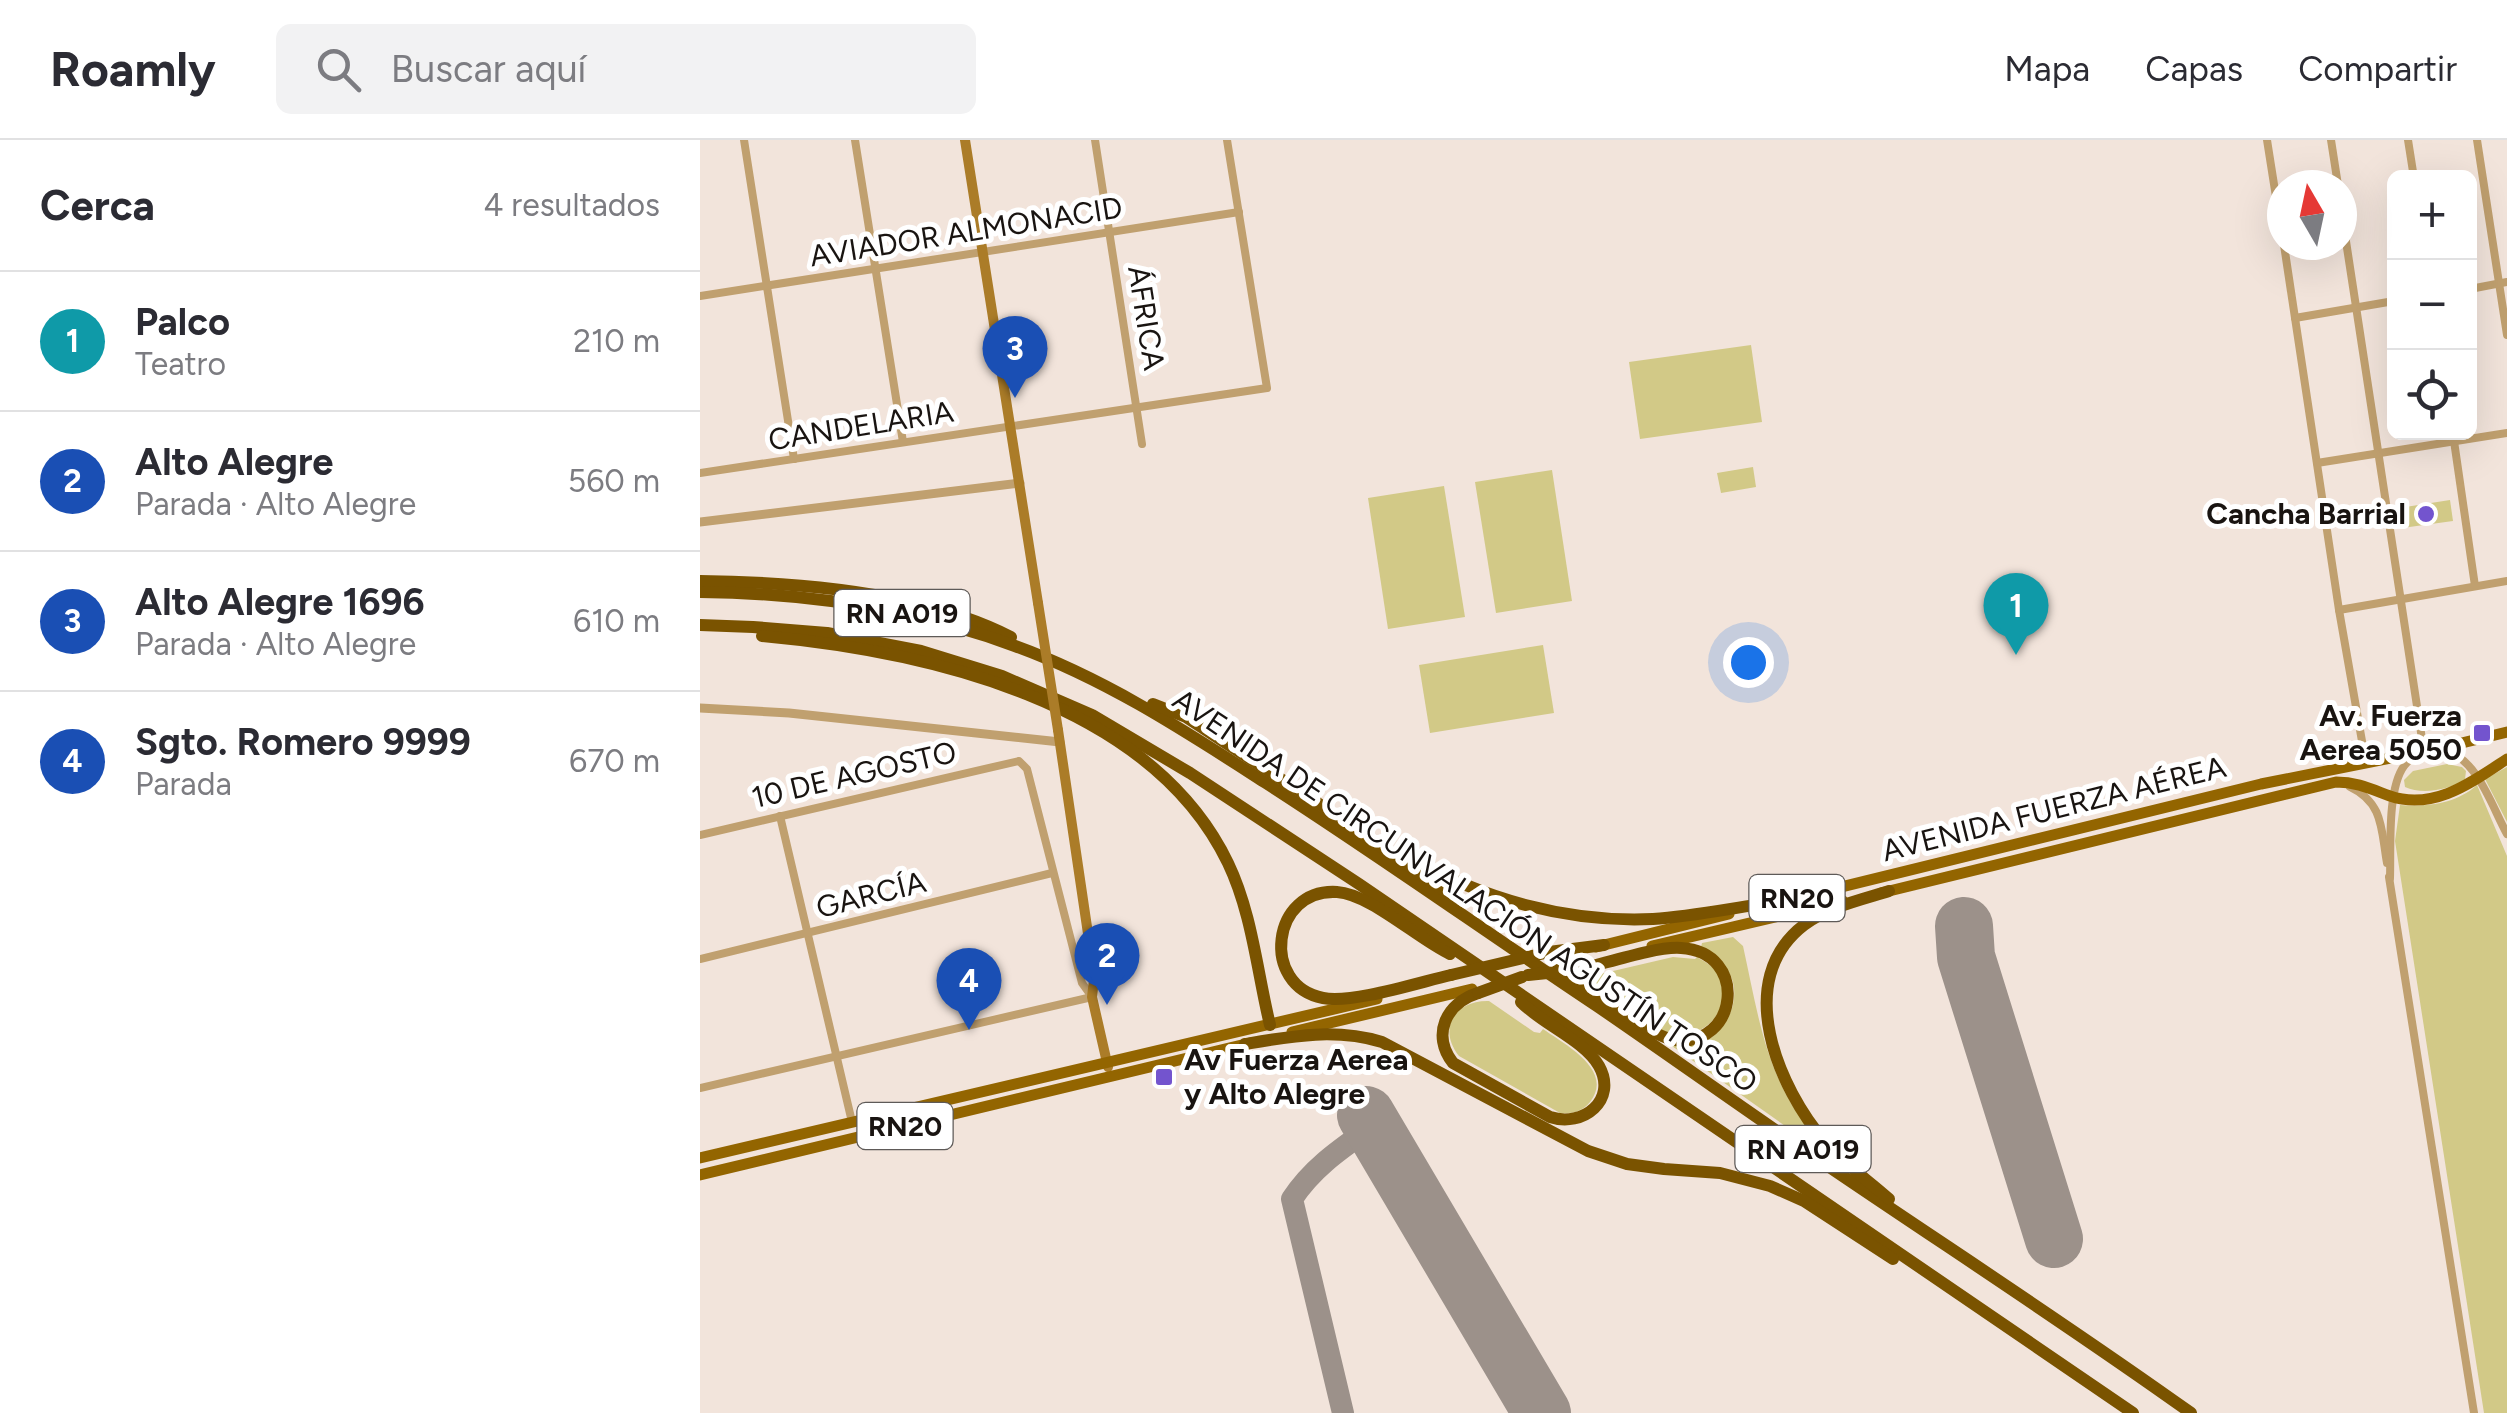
<!DOCTYPE html>
<html lang="es">
<meta charset="utf-8">
<style>
:root{--surface:#fff;--page:#f2f2f3;--text:#2b2b33;--muted:#7c7c81;--line:#e1e1e2;--accent:#7354ce}
body{margin:0;font-family:Figtree,sans-serif;background:var(--page);color:var(--text)}
.controls{position:absolute;right:30px;top:30px;display:grid;overflow:hidden;border-radius:15px;box-shadow:0 10px 40px #0002}
.controls button{width:90px;height:90px;display:grid;place-items:center;padding:0;border:0;border-bottom:2px solid var(--line);background:var(--surface);color:var(--text);font:50px sans-serif}
.compass{position:absolute;left:1567px;top:30px;width:90px;height:90px;border-radius:50%;background:var(--surface);box-shadow:0 10px 40px #0002;rotate:351deg}
.you{position:absolute;left:1048px;top:522px;width:35px;height:35px;margin:-25px;border:8px solid #fff;border-radius:50%;background:#1a73e8;box-shadow:0 0 0 15px #1a73e833}
.badge{display:grid;place-items:center;width:65px;height:65px;border-radius:50%;background:var(--accent);color:#fff;font-size:32px;font-weight:700}
.pin{position:absolute;translate:-50% -82px;filter:drop-shadow(0 2px 5px #0008)}
.pin::after{content:'';position:absolute;top:52px;width:35px;height:30px;background:inherit;clip-path:polygon(0 0,100% 0,50% 100%)}
.list{margin:0;padding:0;list-style:none}
h2{display:flex;justify-content:space-between;align-items:center;height:130px;margin:0;padding:0 40px;font-size:42px}
h2 small{font-size:32px;font-weight:400;color:var(--muted)}
.list li{display:grid;grid-template-columns:65px 1fr auto;gap:30px;align-items:center;box-sizing:border-box;height:140px;padding:0 40px;border-top:2px solid var(--line)}
.list b{display:block;font-size:38px;white-space:nowrap}
.list p{margin:0;font-size:32px;white-space:nowrap;color:var(--muted)}
.list em{font-size:32px;font-style:normal;color:var(--muted)}
.icon{flex:none;width:55px;height:55px;fill:none;stroke:currentColor;stroke-width:2;stroke-linecap:round;stroke-linejoin:round}
.map{position:relative;flex:none;width:1807px;height:1273px;overflow:hidden}
header{display:flex;align-items:center;gap:60px;box-sizing:border-box;height:140px;padding:0 50px;background:var(--surface);border-bottom:2px solid var(--line)}
header strong{font-size:48px}
nav{display:flex;gap:55px;margin-inline-start:auto;font-size:35px}
.search{width:700px;height:90px;background:var(--page);display:flex;align-items:center;gap:25px;box-sizing:border-box;padding:0 35px;border-radius:15px;color:var(--muted);font-size:38px}
main{display:flex}
aside{flex:1;background:var(--surface)}
.map>svg:first-child{display:block}
.green{fill:#d2c987}
.lines{fill:none;stroke-linecap:round;stroke-linejoin:round}
.taxiway{stroke:#9c918a;stroke-width:22}
.runway{stroke:#9c918a;stroke-width:58}
.minor{stroke:#c0a06f;stroke-width:8}
.tertiary{stroke:#c0a06f;stroke-width:9}
.secondary{stroke:#ab7c28;stroke-width:10}
.primary{stroke:#936500;stroke-width:11}
.motorway{stroke:#7a5300;stroke-width:12}
.secondary-bridge{stroke:#ab7c28;stroke-width:10}
.motorway-bridge{stroke:#7a5300;stroke-width:12}
.poi-dot{fill:#7354ce;stroke:#fff;stroke-width:4}
.labels{text-anchor:middle;stroke-width:10;stroke-linejoin:round;paint-order:stroke}
.shield{fill:#fff;stroke:#5e5a58;stroke-width:2.5}
.shield-label{font-size:28px;font-weight:bold;fill:#191411}
.street-label{font-size:30px;fill:#191411;stroke:#fff}
.poi-label{font-size:30px;font-weight:bold;fill:#191411;stroke:#fff;text-anchor:end}
</style>
<header>
<strong>Roamly</strong>
<div class="search"><svg class="icon" aria-label="search" viewBox="0 0 24 24"><circle cx="10" cy="10" r="6"/><path d="M15 15l6 6"/></svg>Buscar aquí</div>
<nav><a>Mapa</a><a>Capas</a><a>Compartir</a></nav>
</header>
<main>
<aside>
<h2>Cerca<small>4 resultados</small></h2>
<ul class="list">
<li><span class="badge" style="background:#0f9aa8">1</span><div><b>Palco</b><p>Teatro</p></div><em>210 m</em></li>
<li><span class="badge" style="background:#1a4fb4">2</span><div><b>Alto Alegre</b><p>Parada · Alto Alegre</p></div><em>560 m</em></li>
<li><span class="badge" style="background:#1a4fb4">3</span><div><b>Alto Alegre 1696</b><p>Parada · Alto Alegre</p></div><em>610 m</em></li>
<li><span class="badge" style="background:#1a4fb4">4</span><div><b>Sgto. Romero 9999</b><p>Parada</p></div><em>670 m</em></li>
</ul>
</aside>
<div class="map">
<svg width="1807" height="1273" viewBox="0 0 1807 1273">
<rect width="100%" height="100%" fill="#f2e4db"/>
<!-- green -->
<g class="green">
<path d="M 1051,205 L 1062,282 L 940,299 L 929,222 Z"/>
<path d="M 1053,327 L 1056,347 L 1021,353 L 1017,333 Z"/>
<path d="M 852,330 L 872,461 L 796,473 L 775,342 Z"/>
<path d="M 744,346 L 765,477 L 688,489 L 668,358 Z"/>
<path d="M 1750,360 L 1753,381 L 1702,388 L 1699,368 Z"/>
<path d="M 843,505 L 854,573 L 730,593 L 719,525 Z"/>
<path d="M 1747,624 L 1762,627 L 1766,631 L 1765,639 C 1750,650 1722,655 1705,647 L 1704,640 L 1713,631 Z"/>
<path d="M 1807,627 L 1807,682 L 1785,639 Z"/>
<path d="M 1777,645 L 1807,716 L 1807,1273 L 1784,1273 L 1695,701 L 1700,665 C 1727,667 1756,664 1777,645 Z"/>
<path d="M 1033,797 L 1043,806 C 1060,883 1066,942 1121,1004 L 1120,1007 L 1088,988 L 969,904 C 983,906 997,906 1009,899 C 1032,885 1043,850 1026,828 C 1020,820 1009,813 1001,807 L 1002,803 Z"/>
<path d="M 973,817 L 995,819 L 997,817 C 1005,822 1016,827 1020,837 C 1033,866 1007,898 977,894 C 947,891 908,856 883,838 Z"/>
<path d="M 789,861 L 834,892 L 840,893 L 843,889 C 864,904 915,930 890,962 C 882,972 872,974 860,973 L 759,916 C 737,888 755,860 789,861 Z"/>
</g>
<g class="lines">
<!-- taxiway -->
<path class="taxiway" d="M 643,1273 L 592,1059 C 613,1027 642,1008 673,986"/>
<!-- runway -->
<g class="runway">
<path d="M 1264,786 L 1266,817 L 1354,1099"/>
<path d="M 666,975 L 842,1273"/>
</g>
<!-- minor -->
<g class="minor">
<path d="M 44,0 L 94,319"/>
<path d="M 155,0 L 203,302"/>
<path d="M 395,0 L 442,304"/>
<path d="M 1567,0 L 1582,95"/>
<path d="M 1631,0 L 1638,45"/>
<path d="M 1708,0 L 1714,38"/>
<path d="M 1777,0 L 1807,195"/>
<path d="M 1642,75 L 1724,612 C 1716,615 1709,619 1704,626 C 1687,649 1691,709 1690,738"/>
<path d="M 1584,105 L 1639,470 L 1666,624"/>
<path d="M 1770,149 L 1807,142"/>
<path d="M 0,156 L 539,72"/>
<path d="M 1595,178 L 1694,161"/>
<path d="M 1754,301 L 1775,446"/>
<path d="M 1617,323 L 1807,293"/>
<path d="M 0,333 L 567,248 L 527,0"/>
<path d="M 1639,470 L 1807,441"/>
<path d="M 1743,609 C 1778,619 1791,665 1807,694"/>
<path d="M 1650,647 C 1684,663 1681,690 1687,723"/>
<path d="M 80,676 L 152,982"/>
<path d="M 0,695 L 319,621 L 327,629 L 382,843 L 392,857 L 0,948"/>
<path d="M 1689,737 L 1774,1273"/>
<path d="M 0,819 L 352,733"/>
</g>
<!-- tertiary -->
<g class="tertiary">
<path d="M 0,382 L 320,343"/>
<path d="M 0,568 L 89,573 L 360,602"/>
</g>
<!-- secondary -->
<g class="secondary">
<path d="M 265,0 L 338,463"/>
<path d="M 358,590 L 391,814 L 394,840 L 392,857 L 408,927"/>
</g>
<!-- primary -->
<g class="primary">
<path d="M 1181,753 L 1636,642 C 1657,642 1671,649 1690,656 C 1734,671 1772,642 1807,619"/>
<path d="M 1076,763 L 1561,644 L 1741,608 L 1807,592"/>
<path d="M 952,806 L 1143,761"/>
<path d="M 896,807 L 1029,774"/>
<path d="M 592,892 L 772,849"/>
<path d="M 0,1018 L 677,859"/>
<path d="M 0,1035 L 550,903"/>
</g>
<!-- motorway -->
<g class="motorway">
<path d="M 0,441 C 98,442 224,452 311,497"/>
<path d="M 0,452 C 107,453 215,469 315,506 C 406,539 485,591 566,643 C 678,715 786,792 897,866 C 973,918 1048,972 1125,1024 C 1247,1107 1371,1187 1491,1273"/>
<path d="M 0,485 L 53,487 L 127,493 L 221,511 L 302,536 L 392,575 L 490,633 L 659,744 L 1433,1273"/>
<path d="M 62,496 C 226,511 450,561 528,723 C 552,773 557,831 570,885"/>
<path d="M 453,564 L 486,577 L 616,662 L 755,758"/>
<path d="M 708,717 C 783,759 867,783 953,779 C 997,776 1041,766 1084,761"/>
<path d="M 1189,751 C 1160,760 1128,767 1104,785 C 1032,840 1078,948 1126,1003 C 1144,1024 1168,1040 1189,1059"/>
<path d="M 849,812 L 904,805"/>
<path d="M 750,814 C 718,799 670,754 637,752 C 571,748 560,846 623,858 C 652,864 720,842 751,835"/>
<path d="M 858,829 C 884,846 947,896 975,900 C 1038,908 1050,812 981,808 C 956,806 904,824 877,830"/>
<path d="M 778,853 C 746,863 731,895 753,923 L 850,977 C 883,988 918,960 899,926 C 884,900 842,884 821,862"/>
<path d="M 545,904 C 592,896 635,888 682,902 L 888,1011 L 927,1024 L 964,1029 L 1020,1033 L 1070,1046 L 1104,1061 L 1193,1119"/>
</g>
<!-- secondary-bridge -->
<path class="secondary-bridge" d="M 338,463 L 358,590"/>
<!-- motorway-bridge -->
<g class="motorway-bridge">
<path d="M 751,835 L 849,812"/>
<path d="M 828,835 L 877,830"/>
<path d="M 778,853 L 822,837"/>
</g>
</g>
<!-- markers -->
<g class="poi-dot">
<circle cx="1726" cy="374" r="10"/>
<rect x="1772" y="583" width="20" height="20" rx="5"/>
<rect x="454" y="927" width="20" height="20" rx="5"/>
</g>
<g class="labels">
<!-- shield labels -->
<g class="shield">
<rect x="134.5" y="450" width="135" height="46" rx="8"/>
<rect x="1049.5" y="735" width="95" height="46" rx="8"/>
<rect x="157.5" y="963" width="95" height="46" rx="8"/>
<rect x="1035.5" y="986" width="135" height="46" rx="8"/>
</g>
<g class="shield-label">
<text x="202" y="483">RN A019</text>
<text x="1097" y="768">RN20</text>
<text x="205" y="996">RN20</text>
<text x="1103" y="1019">RN A019</text>
</g>
<!-- street labels -->
<g class="street-label">
<text transform="translate(266 92) rotate(-9)" y="10">AVIADOR ALMONACID</text>
<text transform="translate(446 178) rotate(81)" y="10">ÁFRICA</text>
<text transform="translate(161 286) rotate(-9)" y="10">CANDELARIA</text>
<text transform="translate(154 635) rotate(-13)" y="10">10 DE AGOSTO</text>
<text transform="translate(1354 669) rotate(-14)" y="10">AVENIDA FUERZA AÉREA</text>
<text transform="translate(765 751) rotate(34)" y="10">AVENIDA DE CIRCUNVALACIÓN AGUSTÍN TOSCO</text>
<text transform="translate(171 755) rotate(-14)" y="10">GARCÍA</text>
</g>
<!-- poi labels -->
<g class="poi-label">
<text x="1706" y="384">Cancha Barrial</text>
<text x="1762" y="586">Av. Fuerza<tspan x="1762" dy="34">Aerea 5050</tspan></text>
<text x="484" y="930" text-anchor="start">Av Fuerza Aerea<tspan x="484" dy="34">y Alto Alegre</tspan></text>
</g>
</g>
</svg>
<div class="controls">
<button>+</button>
<button>−</button>
<button><svg class="icon" aria-label="locate" viewBox="0 0 24 24"><circle cx="12" cy="12" r="6"/><path d="M12 2v4M12 18v4M2 12h4M18 12h4"/></svg></button>
</div>
<svg class="compass" viewBox="-18 -18 36 36"><path d="M0-13l5 13h-10z" fill="#e53935"/><path d="M0 13l5-13h-10z" fill="#7c7c81"/></svg>
<div class="you"></div>
<div class="pin badge" style="left:1316px;top:515px;background:#0f9aa8">1</div>
<div class="pin badge" style="left:407px;top:865px;background:#1a4fb4">2</div>
<div class="pin badge" style="left:315px;top:258px;background:#1a4fb4">3</div>
<div class="pin badge" style="left:269px;top:890px;background:#1a4fb4">4</div>
</div>
</main>
